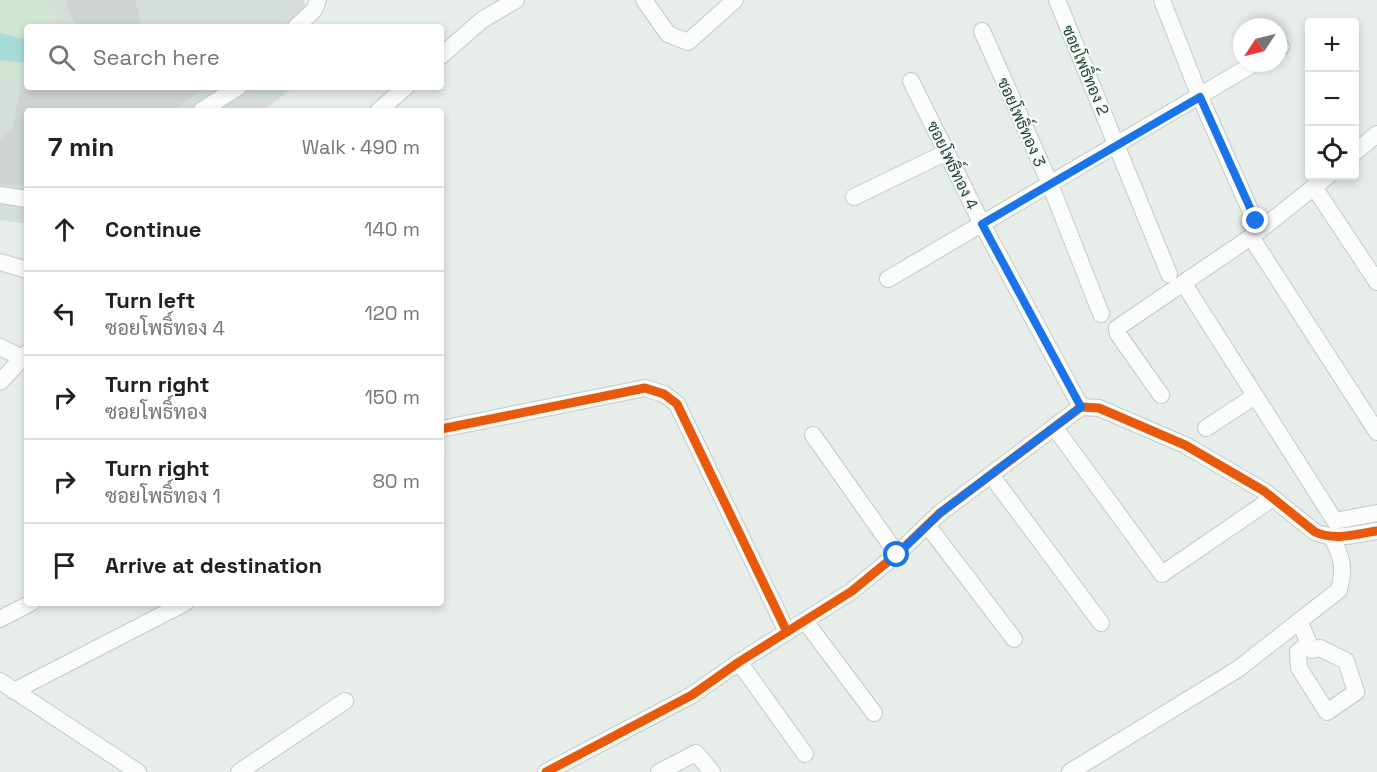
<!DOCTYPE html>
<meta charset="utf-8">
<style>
:root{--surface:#fff;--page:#f2f2f2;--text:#202124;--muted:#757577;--line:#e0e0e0}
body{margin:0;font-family:"Space Grotesk",Sarabun,sans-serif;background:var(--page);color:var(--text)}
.controls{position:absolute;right:18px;top:18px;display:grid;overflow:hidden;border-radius:6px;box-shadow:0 3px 9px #0003}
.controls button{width:54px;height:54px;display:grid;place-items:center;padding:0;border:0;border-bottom:2px solid var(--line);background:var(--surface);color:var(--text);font:30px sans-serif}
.compass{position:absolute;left:1233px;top:18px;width:54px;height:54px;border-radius:50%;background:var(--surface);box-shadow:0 3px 9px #0003;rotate:235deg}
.stop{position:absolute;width:18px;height:18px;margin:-14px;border:4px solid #1a73e8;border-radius:50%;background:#fff}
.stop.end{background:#1a73e8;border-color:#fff;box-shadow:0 2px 6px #0008}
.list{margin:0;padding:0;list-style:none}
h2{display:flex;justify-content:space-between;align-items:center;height:78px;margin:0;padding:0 24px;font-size:26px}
h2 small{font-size:20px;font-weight:400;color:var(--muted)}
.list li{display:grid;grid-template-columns:39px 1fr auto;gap:18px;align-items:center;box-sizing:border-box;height:84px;padding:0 24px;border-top:2px solid var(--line)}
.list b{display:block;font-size:22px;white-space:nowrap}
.list p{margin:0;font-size:20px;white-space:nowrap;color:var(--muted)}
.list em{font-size:20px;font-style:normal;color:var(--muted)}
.icon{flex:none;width:33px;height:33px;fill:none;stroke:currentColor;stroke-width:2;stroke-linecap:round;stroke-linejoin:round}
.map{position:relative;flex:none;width:1377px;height:772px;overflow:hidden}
.search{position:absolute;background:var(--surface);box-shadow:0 3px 9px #0003;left:24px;top:24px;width:420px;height:66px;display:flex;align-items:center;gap:15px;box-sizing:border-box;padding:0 21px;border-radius:6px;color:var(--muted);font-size:22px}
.panel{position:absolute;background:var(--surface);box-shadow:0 3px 9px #0003;left:24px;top:108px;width:420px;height:498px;border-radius:6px}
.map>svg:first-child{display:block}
.built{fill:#d5ded8}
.green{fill:#d0e6d2}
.water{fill:#a8dcd8}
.building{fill:#ced4d1;stroke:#d0d6d2;stroke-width:1.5}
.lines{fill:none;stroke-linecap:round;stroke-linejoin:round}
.minor-casing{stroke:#c4cac6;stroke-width:18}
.minor{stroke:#fbfcfc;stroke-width:16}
.cycleway-casing{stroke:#f6fbf7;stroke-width:13}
.cycleway{stroke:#e8590c;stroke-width:9}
.route{stroke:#1a73e8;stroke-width:8}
.labels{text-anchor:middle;stroke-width:4.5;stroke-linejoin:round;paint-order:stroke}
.street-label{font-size:16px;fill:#234133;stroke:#f6fbf7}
</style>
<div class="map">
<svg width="1377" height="772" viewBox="0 0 1377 772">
<rect width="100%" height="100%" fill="#e7ede9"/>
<!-- built -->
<path class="built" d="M 0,0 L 303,0 L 314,27 L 27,27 L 27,87 L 294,87 L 262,111 L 27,111 L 27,224 L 0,220 Z"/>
<!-- green -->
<g class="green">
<path d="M 0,0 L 45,0 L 55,22 L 55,27 L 27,27 L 27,38 L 0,29 Z"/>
<path d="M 0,62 L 27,65 L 27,80 L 16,82 L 1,77 Z"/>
</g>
<!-- water -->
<path class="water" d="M 0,33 L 27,40 L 27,63 L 0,60 Z"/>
<!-- building -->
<g class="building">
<path d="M 66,0 L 134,0 L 142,27 L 76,27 Z"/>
<path d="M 46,87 L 204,87 L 171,111 L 27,111 L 27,184 L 0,185 L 0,141 L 13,128 L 19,96 L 25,92 Z"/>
</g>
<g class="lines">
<!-- minor casing -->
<g class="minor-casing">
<g id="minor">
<path d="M 644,0 L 668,34 L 688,42 L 735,0"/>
<path d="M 1057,0 L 1169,274"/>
<path d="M 1162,0 L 1200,97 L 1255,221"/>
<path d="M 296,27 L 314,10 L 318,0"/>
<path d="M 982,31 L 1050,184 L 1101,314"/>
<path d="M 1278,49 L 1281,47"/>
<path d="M 441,56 L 482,20 L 516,0"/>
<path d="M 911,81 L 982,224 L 1081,407"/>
<path d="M 201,111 L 238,87"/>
<path d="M 378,111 L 406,87"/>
<path d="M 1354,153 L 1377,134"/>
<path d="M 1314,187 L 1377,282"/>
<path d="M 0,195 L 27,199"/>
<path d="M 854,197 L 947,152"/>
<path d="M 1251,237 L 1377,432"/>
<path d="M 0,262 L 27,270"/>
<path d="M 888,279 L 1255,63"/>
<path d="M 1184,284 L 1335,521 L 1377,513"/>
<path d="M 0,347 L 22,358"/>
<path d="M 0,382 L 27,353"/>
<path d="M 1161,395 L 1118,334 L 1117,328 L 1251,237 L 1328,176"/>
<path d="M 1055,428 L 1162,574 L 1273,498"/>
<path d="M 1206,428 L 1255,396"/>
<path d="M 441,429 L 645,388 L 664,394 L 677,404 L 787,632"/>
<path d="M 813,435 L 897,554"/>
<path d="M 991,475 L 1101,623"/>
<path d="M 928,526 L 1014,639"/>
<path d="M 0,619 L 31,603"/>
<path d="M 805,621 L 874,713"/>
<path d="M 1299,621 L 1312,650 L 1320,648 L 1346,661 L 1356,692 L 1327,712 L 1299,668 L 1298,652 L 1309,643"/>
<path d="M 739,662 L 805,754"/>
<path d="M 0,681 L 138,772"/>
<path d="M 14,691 L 185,603"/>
<path d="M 239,772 L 345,701"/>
<path d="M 546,772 L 692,695 L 739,662 L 852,591 L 897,554 L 940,513 L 1081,407 L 1099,408 L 1185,445 L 1264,491 L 1315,532 C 1335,541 1356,534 1377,531"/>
<path d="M 659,772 L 696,753 L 712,772"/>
<path d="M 1070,772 L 1238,669 L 1339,590 C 1345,567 1342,558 1332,537"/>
</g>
</g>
<!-- minor -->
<use href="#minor" class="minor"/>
<!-- cycleway casing -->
<g class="cycleway-casing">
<g id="cycleway">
<path d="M 441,429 L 645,388 L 664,394 L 677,404 L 787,632"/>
<path d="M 546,772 L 692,695 L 739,662 L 852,591 L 897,554 L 940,513 L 1081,407 L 1099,408 L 1185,445 L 1264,491 L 1315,532 C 1335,541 1356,534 1377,531"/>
</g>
</g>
<!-- cycleway -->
<use href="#cycleway" class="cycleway"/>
</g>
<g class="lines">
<!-- route -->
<path class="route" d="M 897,555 L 940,513 L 1081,407 L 982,224 L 1200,97 L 1256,221"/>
</g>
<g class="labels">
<!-- street labels -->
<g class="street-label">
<text transform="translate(1086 70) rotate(67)" y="6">ซอยโพธิ์ทอง 2</text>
<text transform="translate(1022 122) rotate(66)" y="6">ซอยโพธิ์ทอง 3</text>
<text transform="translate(953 165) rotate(64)" y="6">ซอยโพธิ์ทอง 4</text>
</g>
</g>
</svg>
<div class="controls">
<button>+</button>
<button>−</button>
<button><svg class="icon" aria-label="locate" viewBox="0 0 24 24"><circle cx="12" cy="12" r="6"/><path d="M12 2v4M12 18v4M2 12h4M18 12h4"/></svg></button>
</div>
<svg class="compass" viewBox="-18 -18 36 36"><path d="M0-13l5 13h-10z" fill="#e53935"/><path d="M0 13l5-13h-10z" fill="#757577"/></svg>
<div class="stop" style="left:897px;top:555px"></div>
<div class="stop end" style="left:1256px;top:221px"></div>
<div class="search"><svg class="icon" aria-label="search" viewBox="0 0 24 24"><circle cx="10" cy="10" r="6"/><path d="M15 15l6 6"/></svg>Search here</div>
<section class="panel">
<h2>7 min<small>Walk · 490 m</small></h2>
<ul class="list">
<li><svg class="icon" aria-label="ahead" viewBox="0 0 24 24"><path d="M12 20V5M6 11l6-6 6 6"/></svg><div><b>Continue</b></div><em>140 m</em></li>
<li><svg class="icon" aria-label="left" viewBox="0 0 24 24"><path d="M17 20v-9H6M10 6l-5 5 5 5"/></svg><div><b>Turn left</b><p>ซอยโพธิ์ทอง 4</p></div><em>120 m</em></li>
<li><svg class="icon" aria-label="right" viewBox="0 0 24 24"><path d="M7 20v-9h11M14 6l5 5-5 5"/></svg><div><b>Turn right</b><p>ซอยโพธิ์ทอง</p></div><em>150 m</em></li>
<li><svg class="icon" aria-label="right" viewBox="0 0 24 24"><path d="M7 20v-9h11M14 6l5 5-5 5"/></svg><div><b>Turn right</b><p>ซอยโพธิ์ทอง 1</p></div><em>80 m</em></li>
<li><svg class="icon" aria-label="arrive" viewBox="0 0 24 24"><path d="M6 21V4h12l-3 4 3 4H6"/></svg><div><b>Arrive at destination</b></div></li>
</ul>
</section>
</div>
